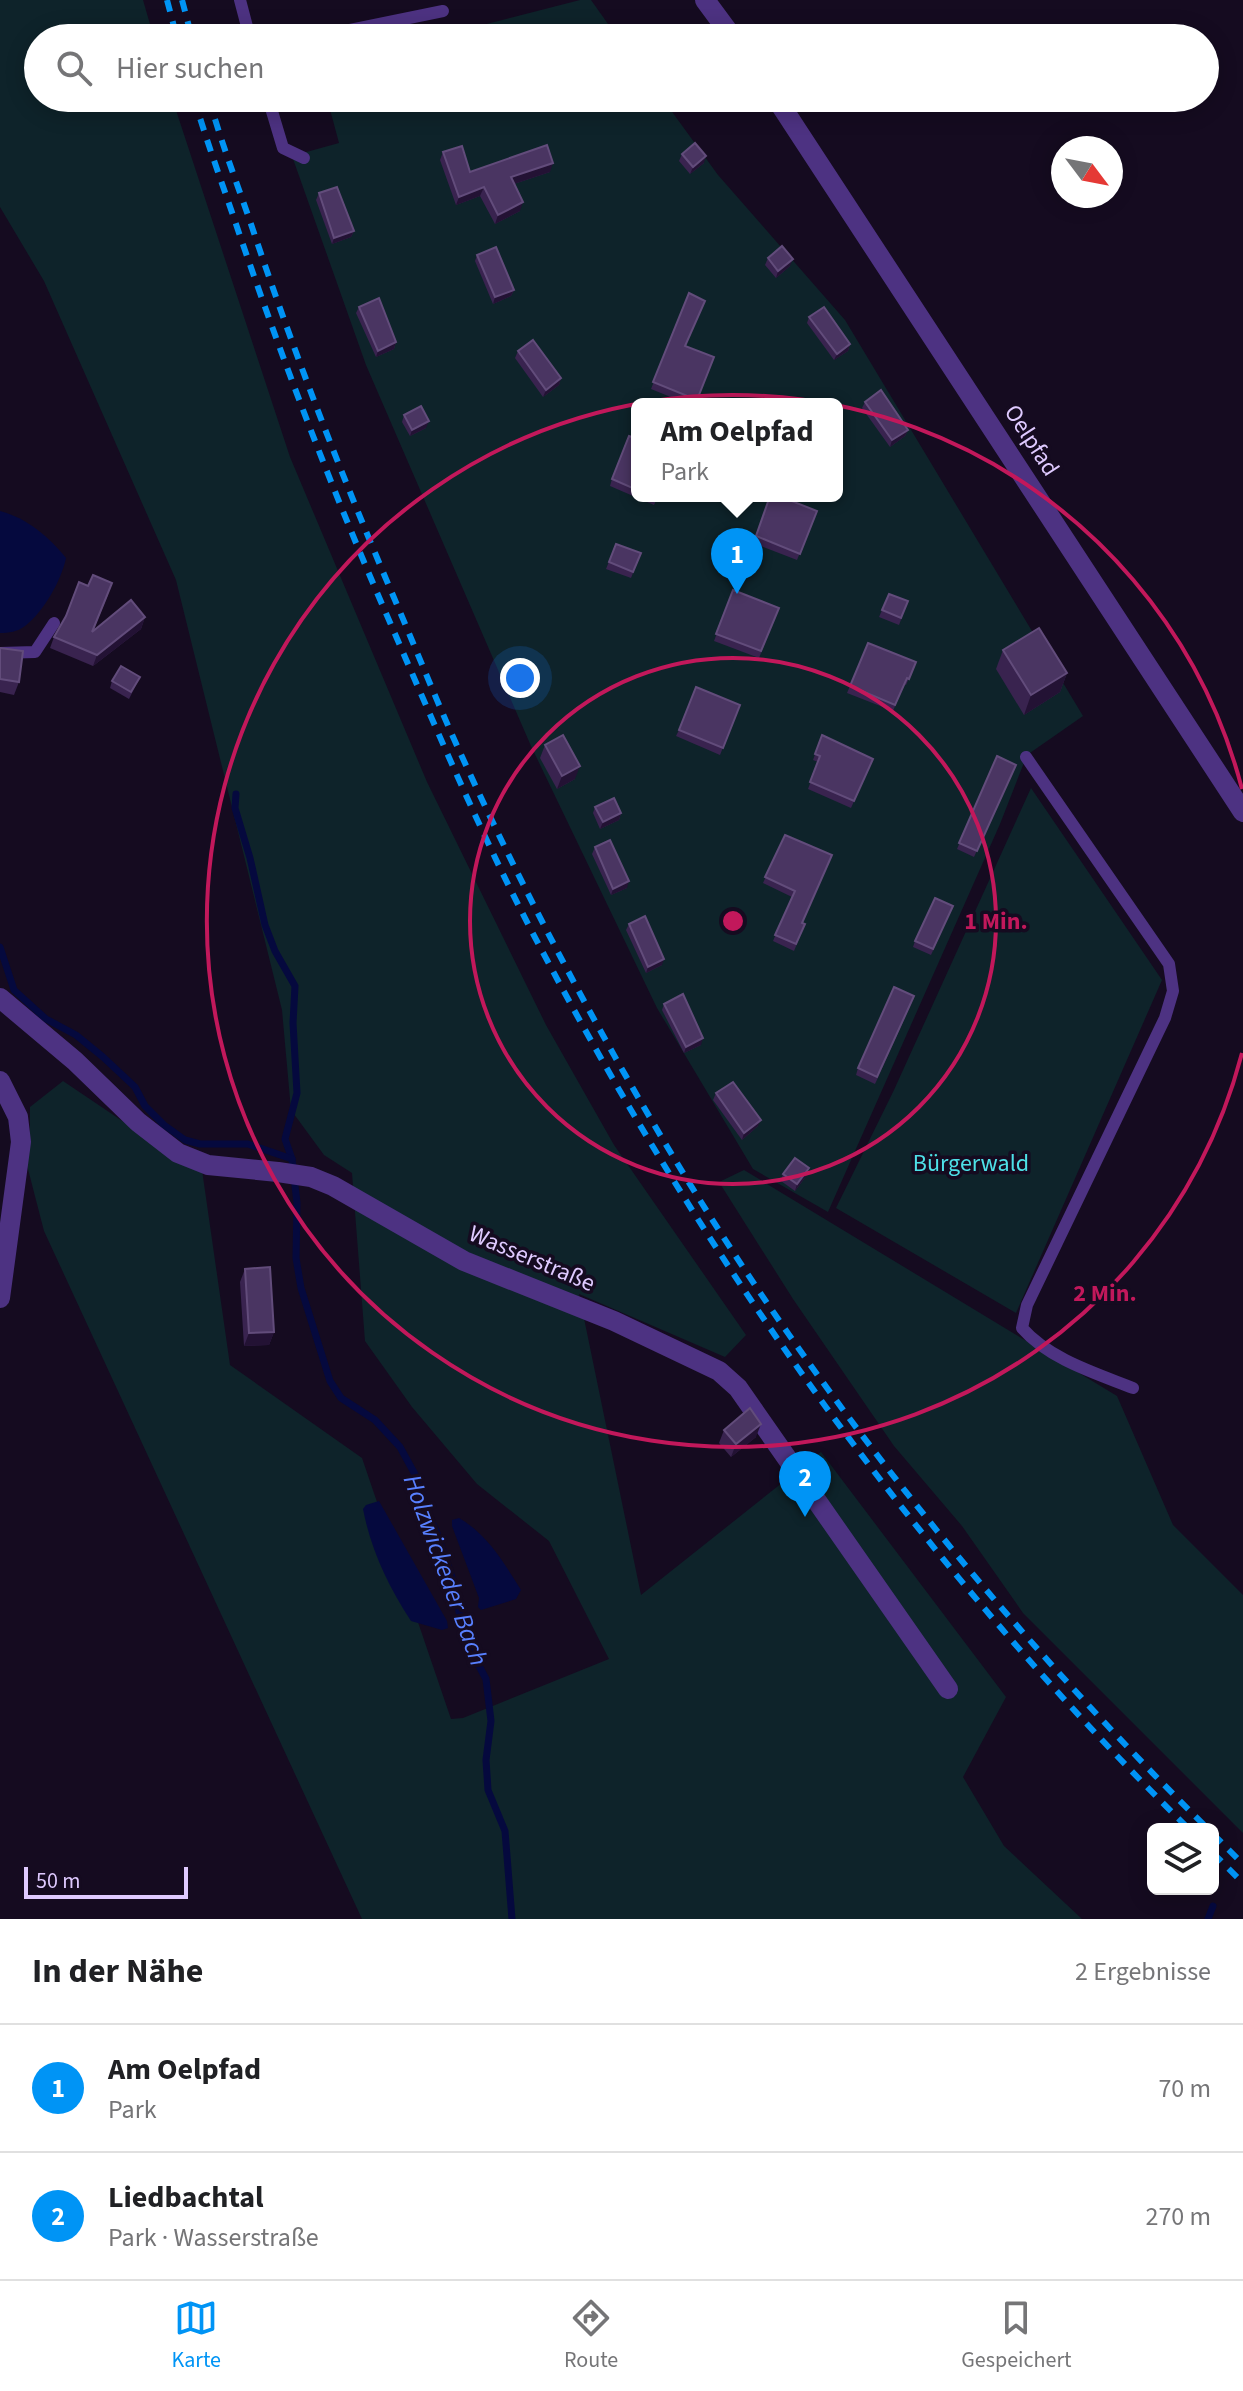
<!DOCTYPE html>
<html lang="de">
<meta charset="utf-8">
<style>
:root{--surface:#fff;--page:#f2f2f2;--text:#202124;--muted:#757577;--line:#e0e0e0;--accent:#0094f5}
body{margin:0;font-family:"Source Sans 3",sans-serif;background:var(--page);color:var(--text)}
.controls{position:absolute;right:24px;bottom:24px;display:grid;overflow:hidden;border-radius:12px;box-shadow:0 4px 20px #0003}
.controls button{width:72px;height:72px;display:grid;place-items:center;padding:0;border:0;border-bottom:2px solid var(--line);background:var(--surface);color:var(--text);font:40px sans-serif}
.compass{position:absolute;left:1051px;top:136px;width:72px;height:72px;border-radius:50%;background:var(--surface);box-shadow:0 4px 20px #0003;rotate:122deg}
.scale{position:absolute;left:24px;bottom:20px;width:164px;box-sizing:border-box;padding-left:8px;border:4px solid #dfcaff;border-top:0;font-size:22px;line-height:28px;white-space:nowrap;color:#dfcaff;-webkit-text-stroke:6px #150b20;paint-order:stroke}
.you{position:absolute;left:520px;top:678px;width:28px;height:28px;margin:-20px;border:6px solid #fff;border-radius:50%;background:#1a73e8;box-shadow:0 0 0 12px #1a73e833}
.badge{display:grid;place-items:center;width:52px;height:52px;border-radius:50%;background:var(--accent);color:#fff;font-size:26px;font-weight:700}
.pin{position:absolute;translate:-50% -66px;filter:drop-shadow(0 2px 4px #0008)}
.pin::after{content:'';position:absolute;top:42px;width:28px;height:24px;background:inherit;clip-path:polygon(0 0,100% 0,50% 100%)}
.popup{position:absolute;left:631px;top:398px;width:212px;height:104px;box-sizing:border-box;display:grid;place-content:center;border-radius:12px;background:var(--surface);filter:drop-shadow(0 2px 6px #0005);font-size:26px;white-space:nowrap;color:var(--muted)}
.popup b{font-size:30px;color:var(--text)}
.popup::after{content:'';position:absolute;left:50%;top:100%;margin-left:-16px;border:16px solid transparent;border-top-color:var(--surface)}
.list{margin:0;padding:0;list-style:none}
h2{display:flex;justify-content:space-between;align-items:center;height:104px;margin:0;padding:0 32px;font-size:34px}
h2 small{font-size:26px;font-weight:400;color:var(--muted)}
.list li{display:grid;grid-template-columns:52px 1fr auto;gap:24px;align-items:center;box-sizing:border-box;height:128px;padding:0 32px;border-top:2px solid var(--line)}
.list b{display:block;font-size:30px;white-space:nowrap}
.list p{margin:0;font-size:26px;white-space:nowrap;color:var(--muted)}
.list em{font-size:26px;font-style:normal;color:var(--muted)}
.icon{flex:none;width:44px;height:44px;fill:none;stroke:currentColor;stroke-width:2;stroke-linecap:round;stroke-linejoin:round}
.map{position:relative;flex:none;width:1243px;height:1919px;overflow:hidden}
.search{position:absolute;background:var(--surface);box-shadow:0 4px 20px #0003;left:24px;right:24px;top:24px;height:88px;display:flex;align-items:center;gap:20px;box-sizing:border-box;padding:0 28px;border-radius:44px;color:var(--muted);font-size:30px}
.sheet{height:360px;background:var(--surface)}
nav{display:flex;justify-content:space-around;align-items:center;box-sizing:border-box;height:112px;border-top:2px solid var(--line);background:var(--surface);font-size:22px;color:var(--muted)}
nav a{display:grid;justify-items:center;gap:4px}
nav .on{color:var(--accent)}
.map>svg:first-child{display:block}
.green{fill:#0e232a;fill-rule:evenodd}
.water{fill:#05093e}
.lines{fill:none;stroke-linecap:round;stroke-linejoin:round}
.stream{stroke:#05093e;stroke-width:7}
.service{stroke:#4d3282;stroke-width:12}
.minor{stroke:#4d3282;stroke-width:20}
.tertiary{stroke:#4d3282;stroke-width:20}
.rail{stroke:#0094f5;stroke-width:6;stroke-dasharray:12 10;stroke-linecap:butt}
.wall{fill:#39234f}
.shaded-wall{fill:#231234}
.building{fill:#4a3562;stroke:#624c7b;stroke-width:2}
.ring{fill:none;stroke:#c2185b;stroke-width:4}
.labels{text-anchor:middle;stroke-width:7;stroke-linejoin:round;paint-order:stroke}
.street-label{font-size:24px;fill:#dfcaff;stroke:#150b20}
.park-label{font-size:24px;fill:#4ee0e7;stroke:#150b20}
.water-label{font-size:26px;font-style:italic;fill:#5880ff;stroke:#150b20}
.centre{fill:#c2185b;stroke:#150b20;stroke-width:4}
.ring-label{font-size:24px;text-anchor:middle;font-weight:bold;fill:#c2185b;stroke:#150b20;stroke-width:7;stroke-linejoin:round;paint-order:stroke}
</style>
<div class="map">
<svg width="1243" height="1919" viewBox="0 0 1243 1919">
<rect width="100%" height="100%" fill="#150b20"/>
<!-- green -->
<g class="green">
<path d="M 0,0 L 143,0 L 154,38 L 38,38 L 38,98 L 172,98 L 290,457 L 427,782 L 546,1025 L 614,1145 L 746,1335 L 725,1357 L 579,1294 L 641,1595 L 821,1452 L 1006,1697 L 963,1777 L 1004,1846 L 1082,1919 L 362,1919 L 44,1231 L 21,1142 L 30,1137 L 30,1107 L 63,1081 L 149,1139 L 202,1170 L 230,1365 L 362,1458 L 451,1719 L 463,1718 L 609,1659 L 549,1541 L 477,1484 L 412,1407 L 365,1341 L 352,1173 L 324,1155 L 291,1110 L 282,1010 L 176,580 L 44,281 L 0,207 Z"/>
<path d="M 580,0 L 591,0 L 618,38 L 432,38 Z"/>
<path d="M 327,98 L 662,98 L 718,175 L 845,320 L 1083,716 L 1027,755 L 1000,824 L 828,1212 L 753,1169 L 657,1008 L 531,746 L 366,365 L 292,156 L 339,143 ZM 637,404 L 837,404 L 837,496 L 637,496 Z"/>
<path d="M 1031,788 L 1162,980 L 1016,1313 L 836,1208 L 894,1090 Z"/>
<path d="M 744,1170 L 1117,1396 L 1173,1525 L 1243,1595 L 1243,1833 L 1023,1613 L 962,1526 L 894,1446 L 793,1299 L 719,1182 Z"/>
</g>
<!-- water -->
<g class="water">
<path d="M 0,511 C 27,518 49,537 66,558 C 61,581 44,611 25,626 C 17,632 9,633 0,633 Z"/>
<path d="M 379,1501 L 447,1621 L 448,1628 L 442,1630 L 411,1621 C 388,1586 371,1550 363,1509 L 366,1505 Z"/>
<path d="M 459,1518 C 488,1535 504,1563 521,1590 L 516,1599 L 481,1610 L 478,1607 L 479,1598 L 452,1526 L 452,1520 Z"/>
</g>
<g class="lines">
<!-- stream -->
<g class="stream">
<path d="M 236,794 L 235,808 L 250,858 L 265,925 L 275,951 L 295,986 L 293,1023 L 297,1093 L 285,1139 L 292,1159 L 297,1203 L 296,1258 L 301,1288 L 330,1381 L 341,1398 L 375,1420 L 400,1447 L 417,1478 L 421,1501 L 436,1530 L 456,1589 L 459,1612 L 467,1627 L 470,1649 L 486,1679 L 491,1721 L 486,1760 L 488,1790 L 505,1831 L 512,1919"/>
<path d="M 0,947 L 14,990 L 46,1019 L 76,1035 L 103,1057 L 135,1087 L 145,1106 L 164,1125 L 185,1140 L 200,1144 L 248,1144 L 292,1159"/>
<path d="M 1208,1919 L 1213,1906"/>
</g>
<!-- service -->
<g class="service">
<path d="M 240,0 L 250,38"/>
<path d="M 311,38 L 443,11"/>
<path d="M 268,98 L 283,148 L 304,158"/>
<path d="M 0,653 L 35,652 L 54,623"/>
<path d="M 1026,757 L 1169,964 L 1173,991 L 1165,1018 L 1027,1305 L 1022,1328 C 1049,1359 1095,1373 1133,1388"/>
</g>
<!-- minor -->
<g class="minor">
<path d="M 0,998 L 75,1061 L 138,1122 L 178,1153 L 208,1165 L 278,1172 L 311,1177 L 333,1186 L 464,1261 L 614,1321 L 719,1371 L 738,1388 L 948,1689"/>
<path d="M 0,1081 L 18,1117 L 21,1142 L 0,1298"/>
</g>
<!-- tertiary -->
<g class="tertiary">
<path d="M 705,0 L 733,38"/>
<path d="M 776,98 L 1243,812"/>
</g>
<!-- rail -->
<g class="rail">
<path d="M 167,0 L 177,38"/>
<path d="M 182,0 L 192,38"/>
<path d="M 194,98 C 207,143 224,188 239,233 C 283,361 331,487 385,611 C 436,728 486,847 547,960 C 717,1280 930,1574 1189,1829"/>
<path d="M 209,98 C 221,143 239,188 254,233 C 295,355 341,474 392,593 C 416,649 438,705 464,761 C 520,883 583,1004 652,1121 C 804,1381 994,1617 1208,1829"/>
<path d="M 1213,1834 L 1243,1864"/>
<path d="M 1213,1853 L 1243,1883"/>
</g>
</g>
<!-- wall -->
<g class="wall">
<path d="M 443,152 L 470,172 L 550,172 L 514,184 L 520,211 L 495,224 L 480,196 L 456,205 L 440,160 Z"/>
<path d="M 682,154 L 704,163 L 690,174 L 679,161 Z"/>
<path d="M 319,193 L 354,231 L 351,237 L 332,244 L 316,200 Z"/>
<path d="M 477,255 L 514,290 L 511,296 L 493,304 L 475,261 Z"/>
<path d="M 768,258 L 790,266 L 776,278 L 765,265 Z"/>
<path d="M 689,293 L 686,346 L 714,357 L 696,404 L 688,404 L 651,389 Z"/>
<path d="M 359,307 L 396,342 L 394,349 L 376,357 L 356,313 Z"/>
<path d="M 809,317 L 850,344 L 848,351 L 834,360 L 807,323 Z"/>
<path d="M 518,351 L 561,378 L 559,385 L 543,397 L 515,358 Z"/>
<path d="M 865,402 L 908,430 L 905,436 L 890,447 L 862,408 Z"/>
<path d="M 404,415 L 426,428 L 410,436 L 402,422 Z"/>
<path d="M 637,439 L 637,496 L 658,496 L 654,505 L 610,486 L 612,479 Z"/>
<path d="M 770,496 L 817,511 L 797,560 L 753,543 Z"/>
<path d="M 616,544 L 641,553 L 631,578 L 606,569 Z"/>
<path d="M 733,590 L 779,608 L 759,658 L 714,641 Z"/>
<path d="M 889,594 L 908,601 L 899,625 L 879,617 Z"/>
<path d="M 108,595 L 93,631 L 145,617 L 141,629 L 93,666 L 50,648 L 54,637 Z"/>
<path d="M 868,643 L 916,662 L 906,685 L 904,684 L 893,711 L 847,693 Z"/>
<path d="M 0,648 L 19,682 L 14,695 L 0,692 Z"/>
<path d="M 1003,650 L 1067,673 L 1060,692 L 1024,715 L 996,669 Z"/>
<path d="M 140,677 L 129,699 L 110,688 L 112,681 Z"/>
<path d="M 740,705 L 720,755 L 676,736 L 679,730 Z"/>
<path d="M 822,735 L 873,759 L 851,808 L 808,789 L 818,762 L 813,760 Z"/>
<path d="M 545,745 L 575,779 L 557,789 L 540,758 Z"/>
<path d="M 997,756 L 1016,765 L 974,857 L 957,849 Z"/>
<path d="M 595,807 L 621,813 L 619,820 L 600,829 L 593,813 Z"/>
<path d="M 785,835 L 803,923 L 805,924 L 794,951 L 773,941 L 792,897 L 763,883 Z"/>
<path d="M 595,847 L 627,888 L 611,895 L 592,854 Z"/>
<path d="M 953,906 L 931,955 L 913,947 L 915,941 Z"/>
<path d="M 629,924 L 662,965 L 646,973 L 626,930 Z"/>
<path d="M 912,1002 L 875,1084 L 856,1075 L 858,1068 Z"/>
<path d="M 664,1004 L 701,1045 L 684,1053 L 662,1010 Z"/>
<path d="M 716,1093 L 758,1126 L 742,1140 L 713,1100 Z"/>
<path d="M 783,1174 L 807,1175 L 795,1191 L 781,1181 Z"/>
<path d="M 245,1269 L 274,1332 L 269,1345 L 244,1346 L 240,1282 Z"/>
<path d="M 724,1430 L 756,1437 L 731,1457 L 719,1443 Z"/>
</g>
<!-- shaded-wall -->
<g class="shaded-wall">
<path d="M 706,156 L 704,163 L 690,174 L 693,167 Z"/>
<path d="M 553,163 L 550,172 L 508,186 L 511,177 Z"/>
<path d="M 484,187 L 480,196 L 456,205 L 459,197 Z"/>
<path d="M 523,202 L 520,211 L 495,224 L 498,215 Z"/>
<path d="M 354,231 L 351,237 L 332,244 L 334,238 Z"/>
<path d="M 793,259 L 790,266 L 776,278 L 778,271 Z"/>
<path d="M 514,290 L 511,296 L 493,304 L 495,297 Z"/>
<path d="M 396,342 L 394,349 L 376,357 L 378,351 Z"/>
<path d="M 850,344 L 848,351 L 834,360 L 837,354 Z"/>
<path d="M 561,378 L 559,385 L 543,397 L 546,390 Z"/>
<path d="M 429,421 L 426,428 L 410,436 L 412,430 Z"/>
<path d="M 908,430 L 905,436 L 890,447 L 892,440 Z"/>
<path d="M 145,617 L 141,629 L 93,666 L 97,655 Z"/>
<path d="M 1067,673 L 1060,692 L 1024,715 L 1031,695 Z"/>
<path d="M 580,766 L 575,779 L 557,789 L 562,776 Z"/>
<path d="M 621,813 L 619,820 L 600,829 L 603,822 Z"/>
<path d="M 629,881 L 627,888 L 611,895 L 613,889 Z"/>
<path d="M 664,959 L 662,965 L 646,973 L 648,967 Z"/>
<path d="M 703,1038 L 701,1045 L 684,1053 L 686,1047 Z"/>
<path d="M 761,1120 L 758,1126 L 742,1140 L 744,1133 Z"/>
<path d="M 809,1168 L 807,1175 L 795,1191 L 797,1184 Z"/>
<path d="M 274,1332 L 269,1345 L 244,1346 L 249,1333 Z"/>
<path d="M 761,1424 L 756,1437 L 731,1457 L 736,1444 Z"/>
</g>
<!-- building -->
<g class="building">
<path d="M 510,27 L 512,38 L 495,38 L 493,31 Z"/>
<path d="M 695,143 L 706,156 L 693,167 L 682,154 Z"/>
<path d="M 547,145 L 553,163 L 511,177 L 523,202 L 498,215 L 484,187 L 459,197 L 443,152 L 462,146 L 470,172 Z"/>
<path d="M 337,187 L 354,231 L 334,238 L 319,193 Z"/>
<path d="M 782,246 L 793,259 L 778,271 L 768,258 Z"/>
<path d="M 496,247 L 514,290 L 495,297 L 477,255 Z"/>
<path d="M 689,293 L 705,301 L 685,346 L 714,357 L 697,400 L 653,382 Z"/>
<path d="M 379,298 L 396,342 L 378,351 L 359,307 Z"/>
<path d="M 824,307 L 850,344 L 837,354 L 809,317 Z"/>
<path d="M 533,340 L 561,378 L 546,390 L 518,351 Z"/>
<path d="M 881,390 L 908,430 L 892,440 L 865,402 Z"/>
<path d="M 421,406 L 429,421 L 412,430 L 404,415 Z"/>
<path d="M 629,436 L 637,439 L 637,490 L 612,479 Z"/>
<path d="M 770,496 L 779,496 L 817,511 L 800,554 L 756,536 Z"/>
<path d="M 616,544 L 641,553 L 633,572 L 609,562 Z"/>
<path d="M 93,575 L 112,583 L 92,632 L 131,600 L 145,617 L 97,655 L 54,637 L 66,616 L 79,582 L 88,586 Z"/>
<path d="M 733,590 L 779,608 L 761,651 L 716,634 Z"/>
<path d="M 889,594 L 908,601 L 901,618 L 882,610 Z"/>
<path d="M 1039,628 L 1067,673 L 1031,695 L 1003,650 Z"/>
<path d="M 868,643 L 916,662 L 909,679 L 907,678 L 895,705 L 850,686 Z"/>
<path d="M 0,648 L 23,651 L 19,682 L 0,679 Z"/>
<path d="M 121,666 L 140,677 L 131,692 L 112,681 Z"/>
<path d="M 696,687 L 740,705 L 723,748 L 679,730 Z"/>
<path d="M 563,735 L 580,766 L 562,776 L 545,745 Z"/>
<path d="M 822,735 L 873,759 L 854,801 L 810,782 L 820,756 L 815,754 Z"/>
<path d="M 997,756 L 1016,765 L 977,851 L 959,843 Z"/>
<path d="M 614,798 L 621,813 L 603,822 L 595,807 Z"/>
<path d="M 785,835 L 832,855 L 802,923 L 805,924 L 796,944 L 775,935 L 795,891 L 765,877 Z"/>
<path d="M 610,840 L 629,881 L 613,889 L 595,847 Z"/>
<path d="M 935,898 L 953,906 L 933,949 L 915,941 Z"/>
<path d="M 645,916 L 664,959 L 648,967 L 629,924 Z"/>
<path d="M 894,987 L 914,996 L 877,1077 L 858,1068 Z"/>
<path d="M 683,994 L 703,1038 L 686,1047 L 664,1004 Z"/>
<path d="M 733,1082 L 761,1120 L 744,1133 L 716,1093 Z"/>
<path d="M 795,1158 L 809,1168 L 797,1184 L 783,1174 Z"/>
<path d="M 270,1267 L 274,1332 L 249,1333 L 245,1269 Z"/>
<path d="M 750,1408 L 761,1424 L 736,1444 L 724,1430 Z"/>
</g>
<!-- distance rings -->
<g class="ring">
<circle cx="733" cy="921" r="263"/>
<path d="M1242 1053A526 526 0 1 1 1242 789"/>
</g>
<g class="labels">
<!-- street labels -->
<g class="street-label">
<text transform="translate(1032 440) rotate(57)" y="8">Oelpfad</text>
<text transform="translate(532 1258) rotate(23)" y="8">Wasserstraße</text>
</g>
<!-- park labels -->
<g class="park-label">
<text x="971" y="1171">Bürgerwald</text>
</g>
<!-- water labels -->
<g class="water-label">
<text transform="translate(446 1570) rotate(70)" y="9">Holzwickeder Bach</text>
</g>
</g>
<circle cx="733" cy="921" r="12" class="centre"/>
<g class="ring-label">
<text x="996" y="929">1 Min.</text>
<text x="1105" y="1301">2 Min.</text>
</g>
</svg>
<div class="controls">
<button><svg class="icon" aria-label="layers" viewBox="0 0 24 24"><path d="M12 4l9 5-9 5-9-5zM3 14l9 5 9-5"/></svg></button>
</div>
<svg class="compass" viewBox="-18 -18 36 36"><path d="M0-13l5 13h-10z" fill="#e53935"/><path d="M0 13l5-13h-10z" fill="#757577"/></svg>
<div class="scale">50 m</div>
<div class="you"></div>
<div class="pin badge" style="left:737px;top:594px">1</div>
<div class="popup"><b>Am Oelpfad</b>Park</div>
<div class="pin badge" style="left:805px;top:1517px">2</div>
<div class="search"><svg class="icon" aria-label="search" viewBox="0 0 24 24"><circle cx="10" cy="10" r="6"/><path d="M15 15l6 6"/></svg>Hier suchen</div>
</div>
<section class="sheet">
<h2>In der Nähe<small>2 Ergebnisse</small></h2>
<ul class="list">
<li><span class="badge">1</span><div><b>Am Oelpfad</b><p>Park</p></div><em>70 m</em></li>
<li><span class="badge">2</span><div><b>Liedbachtal</b><p>Park · Wasserstraße</p></div><em>270 m</em></li>
</ul>
</section>
<nav>
<a class="on"><svg class="icon" aria-label="map" viewBox="0 0 24 24"><path d="M3 6l6-2 6 2 6-2v14l-6 2-6-2-6 2zM9 4v14M15 6v14"/></svg>Karte</a>
<a><svg class="icon" aria-label="directions" viewBox="0 0 24 24"><path d="M12 3l9 9-9 9-9-9zM9 14v-3h6M13 9l2 2-2 2"/></svg>Route</a>
<a><svg class="icon" aria-label="saved" viewBox="0 0 24 24"><path d="M7 4h10v16l-5-4-5 4z"/></svg>Gespeichert</a>
</nav>
